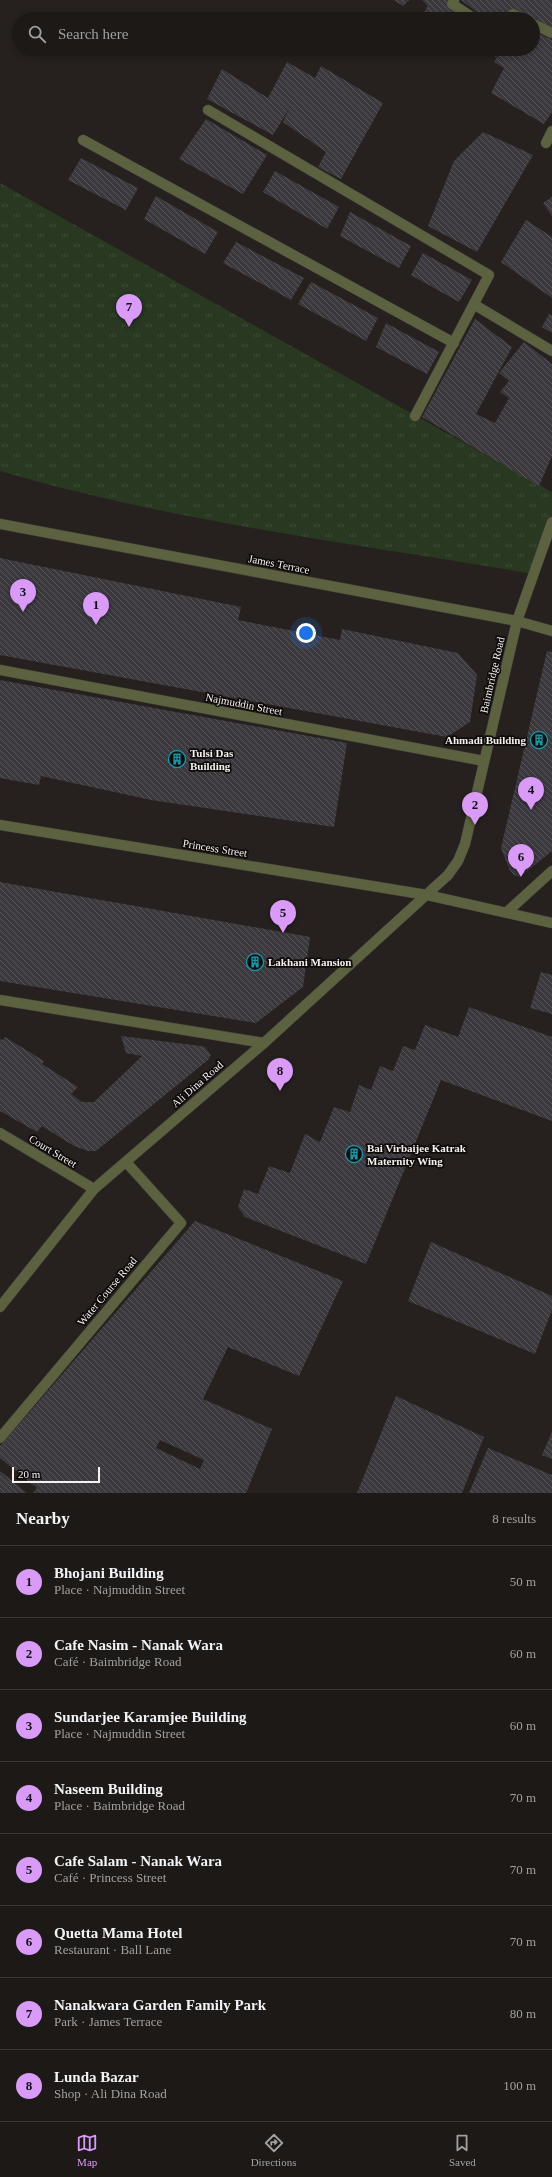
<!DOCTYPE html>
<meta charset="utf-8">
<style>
:root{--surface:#1c1916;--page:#25221f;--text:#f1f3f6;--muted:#a0a0a1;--line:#3a3835;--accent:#d99af8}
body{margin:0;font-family:Georgia,serif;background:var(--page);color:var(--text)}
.scale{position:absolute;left:12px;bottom:10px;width:88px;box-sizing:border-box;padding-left:4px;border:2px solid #f4f1ee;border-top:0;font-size:11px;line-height:14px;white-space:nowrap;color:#f4f1ee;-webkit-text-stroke:3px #0e0b0a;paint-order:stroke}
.you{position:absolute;left:306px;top:633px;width:14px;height:14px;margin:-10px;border:3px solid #fff;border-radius:50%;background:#1a73e8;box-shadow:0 0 0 6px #1a73e833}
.badge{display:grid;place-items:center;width:26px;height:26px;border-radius:50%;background:var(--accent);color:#111;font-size:13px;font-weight:700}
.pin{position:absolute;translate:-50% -33px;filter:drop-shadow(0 1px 2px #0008)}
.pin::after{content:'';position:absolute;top:21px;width:14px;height:12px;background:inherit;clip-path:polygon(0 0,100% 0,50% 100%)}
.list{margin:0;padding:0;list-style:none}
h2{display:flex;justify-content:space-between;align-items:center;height:52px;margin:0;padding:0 16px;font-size:17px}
h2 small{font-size:13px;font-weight:400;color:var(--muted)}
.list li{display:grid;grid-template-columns:26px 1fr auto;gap:12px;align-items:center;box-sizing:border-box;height:72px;padding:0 16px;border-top:1px solid var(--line)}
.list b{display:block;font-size:15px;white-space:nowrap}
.list p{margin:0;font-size:13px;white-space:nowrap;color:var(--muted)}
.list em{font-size:13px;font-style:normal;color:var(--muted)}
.icon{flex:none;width:22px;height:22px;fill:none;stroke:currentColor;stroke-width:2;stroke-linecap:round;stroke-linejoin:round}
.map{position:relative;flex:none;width:552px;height:1493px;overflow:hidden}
.search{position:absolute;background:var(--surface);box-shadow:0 2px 6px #0003;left:12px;right:12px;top:12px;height:44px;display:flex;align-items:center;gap:10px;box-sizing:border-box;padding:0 14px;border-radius:22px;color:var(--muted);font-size:15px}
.sheet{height:628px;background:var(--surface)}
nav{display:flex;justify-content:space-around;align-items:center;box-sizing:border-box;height:56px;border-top:1px solid var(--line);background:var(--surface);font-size:11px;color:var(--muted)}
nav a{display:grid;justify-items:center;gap:2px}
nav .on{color:var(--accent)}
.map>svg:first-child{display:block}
.park{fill:url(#park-tufts)}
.building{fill:url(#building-back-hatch);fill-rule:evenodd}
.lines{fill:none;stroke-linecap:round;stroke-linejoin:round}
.minor-casing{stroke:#433e3b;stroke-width:11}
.tertiary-casing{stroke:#433e3b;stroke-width:11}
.minor{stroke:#5c623f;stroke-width:10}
.tertiary{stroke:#5c623f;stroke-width:10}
.labels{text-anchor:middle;stroke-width:3.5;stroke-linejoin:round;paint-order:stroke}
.street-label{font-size:11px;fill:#f4f1ee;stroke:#0e0b0a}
.poi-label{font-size:11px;font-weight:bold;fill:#f4f1ee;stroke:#0e0b0a;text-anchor:start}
</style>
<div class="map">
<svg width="552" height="1493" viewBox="0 0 552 1493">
<defs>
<pattern id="park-tufts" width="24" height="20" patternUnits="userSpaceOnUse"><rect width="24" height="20" fill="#283821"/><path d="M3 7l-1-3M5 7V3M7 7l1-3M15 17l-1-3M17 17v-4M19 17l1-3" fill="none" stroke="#3d4c37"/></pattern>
<pattern id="building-back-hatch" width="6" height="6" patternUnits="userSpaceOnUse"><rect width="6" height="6" fill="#3b393e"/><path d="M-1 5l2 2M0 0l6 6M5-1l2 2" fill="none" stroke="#58565a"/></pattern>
</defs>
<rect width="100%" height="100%" fill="#26211e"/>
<!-- park -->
<path class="park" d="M 0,183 L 552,492 L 552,522 L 534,574 C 356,544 174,522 0,471 Z"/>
<!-- building -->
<g class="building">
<path d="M 394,0 L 409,0 L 403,6 Z"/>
<path d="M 422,0 L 447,0 L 470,19 L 425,19 L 421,17 L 428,6 Z"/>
<path d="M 461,0 L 552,0 L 552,27 L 511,9 L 505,19 L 486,19 Z"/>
<path d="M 533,30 L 552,40 L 552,112 L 544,124 L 491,93 L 504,68 L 494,62 L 502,49 L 533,49 Z"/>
<path d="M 481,49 L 501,49 L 496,57 Z"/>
<path d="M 287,62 L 315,78 L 321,66 L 383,103 L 341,179 L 318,167 L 326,152 L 283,122 L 289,109 L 273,135 L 207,99 L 222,69 L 268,98 Z"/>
<path d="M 206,119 L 267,155 L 243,194 L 179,159 Z"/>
<path d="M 483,132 L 533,155 L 477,252 L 428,226 L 454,161 Z"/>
<path d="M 81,158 L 138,188 L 126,210 L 68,180 Z"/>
<path d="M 275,171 L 339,207 L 327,229 L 263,192 Z"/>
<path d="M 156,196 L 218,232 L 205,254 L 144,219 Z"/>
<path d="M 552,197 L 552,216 L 543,203 Z"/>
<path d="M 350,212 L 411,246 L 399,268 L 340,236 Z"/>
<path d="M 526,220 L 552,237 L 552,298 L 501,262 Z"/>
<path d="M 236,242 L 304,278 L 291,300 L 223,263 Z"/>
<path d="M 423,253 L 472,280 L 459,302 L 411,275 Z"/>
<path d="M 311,282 L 378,318 L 366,341 L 298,304 Z"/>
<path d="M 549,314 L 552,315 L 552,333 L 542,327 Z"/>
<path d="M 475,319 L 512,347 L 476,414 L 495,423 L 509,398 L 500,392 L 509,381 L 499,373 L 524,342 L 552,364 L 552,456 L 539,486 L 422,417 Z"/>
<path d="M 386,323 L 439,352 L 427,374 L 376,347 Z"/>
<path d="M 0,558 L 241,607 L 238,620 L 340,640 L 342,629 L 458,653 L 477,675 L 470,722 L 447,737 L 0,655 Z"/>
<path d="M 547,651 L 552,652 L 552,851 L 520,877 L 514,875 L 509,869 L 501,848 Z"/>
<path d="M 0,680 L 347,743 L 334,827 L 151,800 L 41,776 L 39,785 L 0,778 Z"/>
<path d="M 0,882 L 310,937 L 303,987 L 256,1023 L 0,981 Z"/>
<path d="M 541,972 L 552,975 L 552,1014 L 530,1008 Z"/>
<path d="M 469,1007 L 552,1037 L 552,1121 L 441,1080 L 366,1264 L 245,1217 L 238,1207 L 244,1189 L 258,1194 L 269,1166 L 290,1173 L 305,1134 L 320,1142 L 334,1107 L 350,1112 L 359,1085 L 371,1090 L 380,1066 L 393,1071 L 403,1046 L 415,1050 L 425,1025 L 458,1037 Z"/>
<path d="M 121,1036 L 200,1046 L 205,1047 L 211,1055 L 208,1060 L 96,1151 L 88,1151 L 74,1146 L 42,1126 L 37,1132 L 0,1111 L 0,1039 L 3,1040 L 5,1037 L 44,1061 L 42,1064 L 78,1087 L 71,1094 L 82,1102 L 94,1102 L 142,1056 L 126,1053 Z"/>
<path d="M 195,1221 L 343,1281 L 299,1376 L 228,1347 L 203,1399 L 272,1429 L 246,1493 L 33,1493 L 37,1488 L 0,1458 L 0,1446 ZM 160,1440 L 204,1460 L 200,1469 L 156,1448 Z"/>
<path d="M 431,1242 L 552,1296 L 552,1310 L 535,1354 L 408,1301 Z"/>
<path d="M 396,1396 L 484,1437 L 462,1493 L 357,1493 Z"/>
<path d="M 552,1432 L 552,1459 L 542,1455 Z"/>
<path d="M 488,1448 L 552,1475 L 552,1493 L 469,1493 Z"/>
<path d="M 0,1471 L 27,1493 L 0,1493 Z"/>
</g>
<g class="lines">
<!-- minor casing -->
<g class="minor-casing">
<g id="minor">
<path d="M 454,0 L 452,4 L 475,19"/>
<path d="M 510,19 L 513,14 L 523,19"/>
<path d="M 533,24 L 552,33"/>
<path d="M 208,110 L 489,275 L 415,416"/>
<path d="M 83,140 L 454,343"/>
<path d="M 546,143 L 552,131"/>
<path d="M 475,305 L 552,351"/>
<path d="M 0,670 L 484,761"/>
<path d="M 507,912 L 552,871"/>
<path d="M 0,1000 L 264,1043"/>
<path d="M 0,1133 L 94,1189"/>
<path d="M 0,1438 L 181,1223 L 126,1162"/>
</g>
</g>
<!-- tertiary casing -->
<g class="tertiary-casing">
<g id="tertiary">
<path d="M 0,524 L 517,621 L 552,631"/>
<path d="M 0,825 L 427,895 L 552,923"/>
<path d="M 0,1307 L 94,1189 L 264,1043 L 448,875 L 458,861 L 465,844 L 517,621 L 552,522"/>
</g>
</g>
<!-- minor -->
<use href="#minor" class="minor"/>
<!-- tertiary -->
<use href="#tertiary" class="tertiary"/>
</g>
<!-- icons -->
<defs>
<g id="building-ring" transform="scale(0.9)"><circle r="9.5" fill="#0e0b0a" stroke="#0f9aa8" stroke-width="1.5"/><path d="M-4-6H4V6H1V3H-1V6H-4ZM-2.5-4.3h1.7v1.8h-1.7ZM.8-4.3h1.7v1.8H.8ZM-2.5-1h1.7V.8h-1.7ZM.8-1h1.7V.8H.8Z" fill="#0f9aa8"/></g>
</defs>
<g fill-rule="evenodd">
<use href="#building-ring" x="539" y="740"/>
<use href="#building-ring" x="177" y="759"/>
<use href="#building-ring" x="255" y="962"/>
<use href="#building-ring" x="354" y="1154"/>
</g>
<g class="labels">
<!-- street labels -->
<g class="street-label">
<text transform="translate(279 564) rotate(11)" y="4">James Terrace</text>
<text transform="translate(492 675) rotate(-77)" y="4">Baimbridge Road</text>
<text transform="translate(244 704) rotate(11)" y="4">Najmuddin Street</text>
<text transform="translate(215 848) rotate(9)" y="4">Princess Street</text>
<text transform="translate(197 1084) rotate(-41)" y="4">Ali Dina Road</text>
<text transform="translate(53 1151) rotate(31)" y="4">Court Street</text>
<text transform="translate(107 1291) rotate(-50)" y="4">Water Course Road</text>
</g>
<!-- poi labels -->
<g class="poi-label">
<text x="526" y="744" text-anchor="end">Ahmadi Building</text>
<text x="190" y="757">Tulsi Das<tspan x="190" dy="13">Building</tspan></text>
<text x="268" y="966">Lakhani Mansion</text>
<text x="367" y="1152">Bai Virbaijee Katrak<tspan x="367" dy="13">Maternity Wing</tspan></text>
</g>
</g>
</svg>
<div class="scale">20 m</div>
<div class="you"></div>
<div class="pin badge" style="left:96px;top:625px">1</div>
<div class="pin badge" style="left:475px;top:825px">2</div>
<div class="pin badge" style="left:23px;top:612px">3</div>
<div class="pin badge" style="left:531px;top:810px">4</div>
<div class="pin badge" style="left:283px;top:933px">5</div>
<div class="pin badge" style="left:521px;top:877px">6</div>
<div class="pin badge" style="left:129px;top:327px">7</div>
<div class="pin badge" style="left:280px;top:1091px">8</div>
<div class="search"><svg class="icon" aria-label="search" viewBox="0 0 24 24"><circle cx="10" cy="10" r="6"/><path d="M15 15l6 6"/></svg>Search here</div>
</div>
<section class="sheet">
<h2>Nearby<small>8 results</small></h2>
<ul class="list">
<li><span class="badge">1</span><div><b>Bhojani Building</b><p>Place · Najmuddin Street</p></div><em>50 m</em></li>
<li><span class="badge">2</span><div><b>Cafe Nasim - Nanak Wara</b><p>Café · Baimbridge Road</p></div><em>60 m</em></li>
<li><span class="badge">3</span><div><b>Sundarjee Karamjee Building</b><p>Place · Najmuddin Street</p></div><em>60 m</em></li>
<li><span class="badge">4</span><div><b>Naseem Building</b><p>Place · Baimbridge Road</p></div><em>70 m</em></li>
<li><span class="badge">5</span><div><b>Cafe Salam - Nanak Wara</b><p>Café · Princess Street</p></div><em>70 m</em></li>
<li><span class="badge">6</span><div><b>Quetta Mama Hotel</b><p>Restaurant · Ball Lane</p></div><em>70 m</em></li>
<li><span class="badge">7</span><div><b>Nanakwara Garden Family Park</b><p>Park · James Terrace</p></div><em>80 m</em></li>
<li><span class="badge">8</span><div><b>Lunda Bazar</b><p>Shop · Ali Dina Road</p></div><em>100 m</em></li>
</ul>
</section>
<nav>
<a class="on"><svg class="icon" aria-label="map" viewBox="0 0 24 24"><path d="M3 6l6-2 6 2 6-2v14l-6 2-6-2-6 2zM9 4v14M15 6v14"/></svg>Map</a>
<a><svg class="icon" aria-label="directions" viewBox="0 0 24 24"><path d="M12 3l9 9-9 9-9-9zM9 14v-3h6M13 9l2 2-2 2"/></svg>Directions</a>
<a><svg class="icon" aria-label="saved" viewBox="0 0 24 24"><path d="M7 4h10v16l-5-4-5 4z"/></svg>Saved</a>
</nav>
